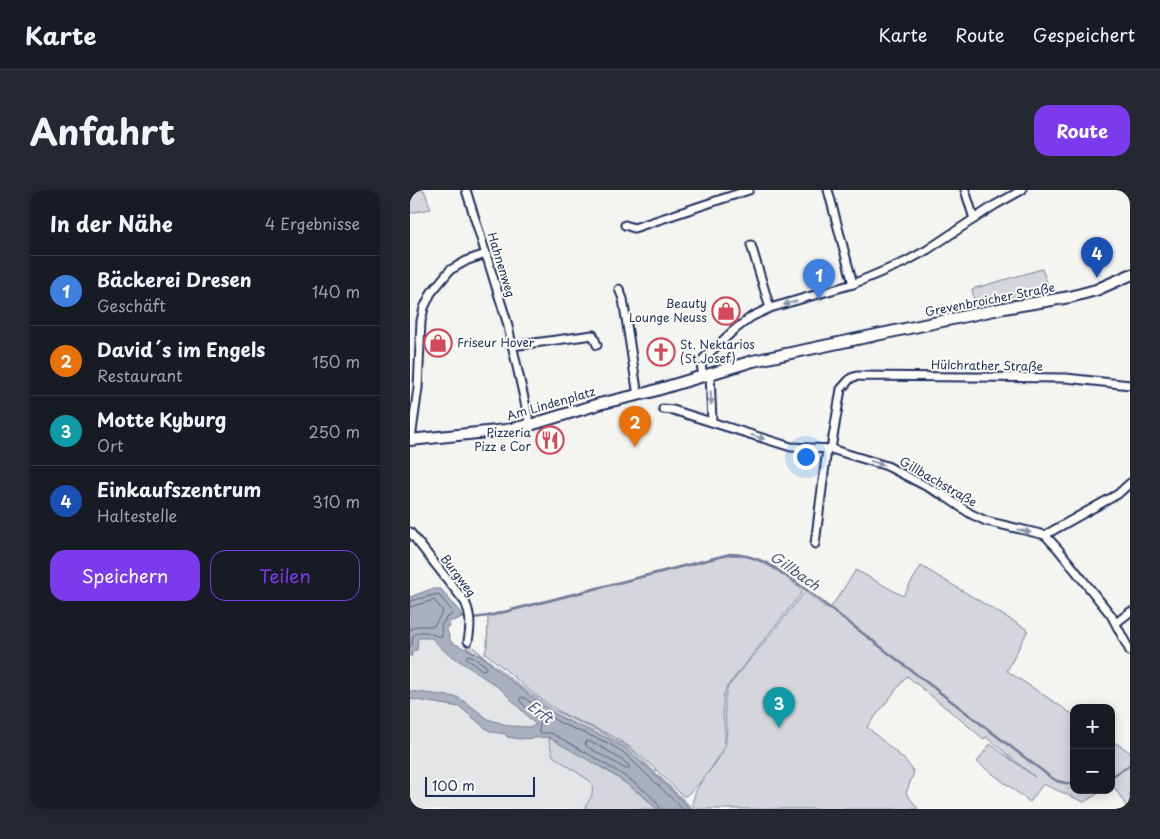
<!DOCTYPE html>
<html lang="de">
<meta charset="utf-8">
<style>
:root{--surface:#171b24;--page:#242831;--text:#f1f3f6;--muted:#9ea1a6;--line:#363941;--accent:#7c3aed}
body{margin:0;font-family:"Playpen Sans",sans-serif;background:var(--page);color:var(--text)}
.controls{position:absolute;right:15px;bottom:15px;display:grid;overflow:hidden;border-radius:10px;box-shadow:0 2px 12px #0003}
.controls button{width:45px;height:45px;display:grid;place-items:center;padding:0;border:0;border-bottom:1px solid var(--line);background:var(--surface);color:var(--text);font:25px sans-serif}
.scale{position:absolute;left:15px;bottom:12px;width:110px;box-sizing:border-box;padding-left:5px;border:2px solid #1b2f5e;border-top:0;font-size:14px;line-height:18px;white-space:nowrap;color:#1b2f5e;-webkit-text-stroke:4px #fdfcf7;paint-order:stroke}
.you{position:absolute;left:395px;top:266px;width:18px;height:18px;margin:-12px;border:4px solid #fff;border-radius:50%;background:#1a73e8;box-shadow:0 0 0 8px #1a73e833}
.badge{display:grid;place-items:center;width:32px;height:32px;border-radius:50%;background:var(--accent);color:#fff;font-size:16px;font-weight:700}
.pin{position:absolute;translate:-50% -41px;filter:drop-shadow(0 1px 2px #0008)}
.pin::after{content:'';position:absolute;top:26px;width:18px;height:15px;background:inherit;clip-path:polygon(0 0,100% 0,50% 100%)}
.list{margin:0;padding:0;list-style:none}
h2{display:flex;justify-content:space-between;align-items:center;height:65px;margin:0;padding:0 20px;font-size:21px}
h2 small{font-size:16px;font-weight:400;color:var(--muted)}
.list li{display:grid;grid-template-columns:32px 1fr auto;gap:15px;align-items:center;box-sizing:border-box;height:70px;padding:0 20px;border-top:1px solid var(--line)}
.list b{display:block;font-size:19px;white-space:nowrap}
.list p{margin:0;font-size:16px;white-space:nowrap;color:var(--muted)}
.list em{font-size:16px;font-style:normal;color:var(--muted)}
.actions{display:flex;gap:10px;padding:15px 20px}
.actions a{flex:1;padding:11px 0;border:1px solid var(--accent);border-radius:15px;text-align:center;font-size:18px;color:var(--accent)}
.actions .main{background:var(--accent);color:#fff}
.map{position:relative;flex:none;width:720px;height:619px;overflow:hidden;border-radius:15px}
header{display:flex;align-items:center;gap:30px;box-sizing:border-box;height:70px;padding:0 25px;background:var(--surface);border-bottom:1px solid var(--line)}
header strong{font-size:24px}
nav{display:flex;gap:28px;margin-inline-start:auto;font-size:18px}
.intro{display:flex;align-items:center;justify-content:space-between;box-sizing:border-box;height:120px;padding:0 30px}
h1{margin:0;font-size:35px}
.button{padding:12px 22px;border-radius:15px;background:var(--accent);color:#fff;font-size:18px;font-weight:700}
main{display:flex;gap:30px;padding:0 30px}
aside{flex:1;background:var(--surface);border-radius:15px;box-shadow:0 2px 12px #0003}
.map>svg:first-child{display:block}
.built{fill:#e4e5e6}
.green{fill:#d4d6db;stroke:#78829c}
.water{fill:#aab0bf;stroke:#717c98}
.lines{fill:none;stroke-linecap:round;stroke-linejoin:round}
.shore{stroke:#546385;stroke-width:1}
.stream{stroke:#717c98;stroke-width:2.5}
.minor-casing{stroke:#1b2f5e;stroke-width:11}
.secondary-casing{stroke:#1b2f5e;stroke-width:14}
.minor{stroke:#fdfcf7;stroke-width:7}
.secondary{stroke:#fdfcf7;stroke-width:10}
.oneway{fill:#8c96aa}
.labels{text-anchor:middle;stroke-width:4;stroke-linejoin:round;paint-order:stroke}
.street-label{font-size:12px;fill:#1b2f5e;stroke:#fdfcf7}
.poi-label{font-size:12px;fill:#1b2f5e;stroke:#fdfcf7;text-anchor:end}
.water-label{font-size:14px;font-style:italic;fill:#46567b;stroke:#fdfcf7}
</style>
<header>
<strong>Karte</strong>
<nav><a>Karte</a><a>Route</a><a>Gespeichert</a></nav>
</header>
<div class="intro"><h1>Anfahrt</h1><a class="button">Route</a></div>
<main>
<aside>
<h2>In der Nähe<small>4 Ergebnisse</small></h2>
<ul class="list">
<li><span class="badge" style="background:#3f7fe0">1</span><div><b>Bäckerei Dresen</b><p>Geschäft</p></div><em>140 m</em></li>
<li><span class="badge" style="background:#e8710a">2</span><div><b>David´s im Engels</b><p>Restaurant</p></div><em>150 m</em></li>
<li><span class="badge" style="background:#0f9aa8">3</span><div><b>Motte Kyburg</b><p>Ort</p></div><em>250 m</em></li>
<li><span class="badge" style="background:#1a4fb4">4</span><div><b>Einkaufszentrum</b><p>Haltestelle</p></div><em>310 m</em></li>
</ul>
<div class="actions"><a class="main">Speichern</a><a>Teilen</a></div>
</aside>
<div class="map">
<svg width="720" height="619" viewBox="0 0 720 619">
<rect width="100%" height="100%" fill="#f4f4f1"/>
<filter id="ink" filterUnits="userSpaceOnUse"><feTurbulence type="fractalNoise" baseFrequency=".02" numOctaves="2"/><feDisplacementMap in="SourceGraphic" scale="10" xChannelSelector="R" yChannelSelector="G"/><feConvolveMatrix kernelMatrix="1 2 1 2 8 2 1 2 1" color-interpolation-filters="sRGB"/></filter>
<g filter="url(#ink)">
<!-- built -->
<path class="built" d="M 8,447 L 22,448 L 33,460 L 91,499 L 138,547 L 143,566 L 180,591 L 184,601 L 174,619 L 3,619 L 0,606 L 0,466 L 3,461 L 7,459 Z"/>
<!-- green -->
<g class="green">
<path d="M 0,0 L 14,0 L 21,19 L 0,23 Z"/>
<path d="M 632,79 L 639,98 L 565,114 L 562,99 Z"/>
<path d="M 320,365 C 349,365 371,383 393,401 L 316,498 C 310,512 314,530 315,545 C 316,563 290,596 275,606 L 273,606 C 252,586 231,563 206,548 C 186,537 163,531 144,518 C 119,502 98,481 75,463 L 77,455 L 78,427 Z"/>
<path d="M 511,376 L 618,440 L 597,481 L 664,525 L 664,600 L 694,600 L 674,612 L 633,594 L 620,612 L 567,572 L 580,554 L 625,587 L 576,547 L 574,549 L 497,486 L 457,537 L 496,571 L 504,582 L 496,603 L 508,619 L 285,619 L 282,614 C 284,607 285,601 289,595 C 297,582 310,571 315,556 C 320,538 310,517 318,497 L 395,402 L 419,420 L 446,380 L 493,406 Z"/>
<path d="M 59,454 L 100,488 L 143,520 L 193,543 L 220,558 L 283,619 L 281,619 L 236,575 L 142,522 L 93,485 L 73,467 L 56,458 Z"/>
<path d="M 138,547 C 176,569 216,588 247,619 L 174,619 C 180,609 186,602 180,591 L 143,566 Z"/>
<path d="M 701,550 L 720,562 L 720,619 L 718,619 L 703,595 L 701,595 Z"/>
</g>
<!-- water -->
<path class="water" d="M 21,399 L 31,399 L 54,427 L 39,432 L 40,436 L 36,437 L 41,452 L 73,467 L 93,485 L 142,522 L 153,529 L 200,549 L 216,558 L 281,619 L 247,619 L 232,605 L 201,583 L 138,547 L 110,549 L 97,547 L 96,544 L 82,542 L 75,538 L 50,517 L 0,509 L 0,501 L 47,507 L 57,513 L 78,529 L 100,536 L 121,537 L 126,535 L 91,499 L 33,460 L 22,448 L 8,448 L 7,460 L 3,461 L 1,467 L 0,466 L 0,407 Z"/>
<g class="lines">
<!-- shore -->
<g class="shore">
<path d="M 0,411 L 28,404 L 44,423 L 36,428 L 31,436 L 32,447 C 22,446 13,437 3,446 L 2,455 L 0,457"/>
<path d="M 0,417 L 24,410 L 33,421 L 24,436 L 7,436 L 0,440"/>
<path d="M 60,465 L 76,476 L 76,479 L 72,480 L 57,469 L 57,466 Z"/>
<path d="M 178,551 L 195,559 L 219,575 L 219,579 L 216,579 L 176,556 L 175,552 Z"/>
<path d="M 250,619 C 248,600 160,554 141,543 L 129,543 L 130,532 L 110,511 L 110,508 L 113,507 L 150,533 L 198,553 L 213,562 L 273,619"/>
</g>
<!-- stream -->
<g class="stream">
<path d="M 51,427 L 63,428 L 78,426 L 320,364 C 353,365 370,381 395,399 L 639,586 L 647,591 L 664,595"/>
<path d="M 701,587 L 720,575"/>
</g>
<!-- minor casing -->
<g class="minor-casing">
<g id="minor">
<path d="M 56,0 L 97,132 L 120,235"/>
<path d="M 418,0 L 443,94"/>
<path d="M 555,0 L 564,29"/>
<path d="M 215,35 L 224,38 L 339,0"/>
<path d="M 341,55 L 360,118"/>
<path d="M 209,99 L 213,109 L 228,206"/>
<path d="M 102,156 L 183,145 L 187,155"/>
<path d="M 300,184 L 302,232"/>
<path d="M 293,186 L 291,174 L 294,168 L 323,141 L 341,127 L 360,118 L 443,94 L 495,72 L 517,60 L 585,15 L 612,0"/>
<path d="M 253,219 L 263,220 L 381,257 L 421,259 L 477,276 L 533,305 L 561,324 L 576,331 L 635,345 L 648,359 L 701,425 L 720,461"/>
<path d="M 1,249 L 8,198 L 11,131 L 14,118 L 21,103 L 40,80 L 58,70 L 76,64"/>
<path d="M 421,259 L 431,199 L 441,188 L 447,186 L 656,188 L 720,195"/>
<path d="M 0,342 L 55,412 C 61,424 61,437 58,451"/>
<path d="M 635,345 L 708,304 L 720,293"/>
<path d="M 405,354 L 417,259"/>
<path d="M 706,433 L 720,422"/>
</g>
</g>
<!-- secondary casing -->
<g class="secondary-casing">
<path id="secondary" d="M 0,250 L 96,240 L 120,235 L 189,214 L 240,202 L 343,171 L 594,118 L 660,107 L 686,100 L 720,85"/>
</g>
<!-- minor -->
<use href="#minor" class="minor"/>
<!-- secondary -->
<use href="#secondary" class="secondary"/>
</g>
<!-- one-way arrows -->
<defs><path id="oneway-solid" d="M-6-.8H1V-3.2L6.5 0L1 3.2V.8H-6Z" transform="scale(1.25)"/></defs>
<g class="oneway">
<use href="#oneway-solid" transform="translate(380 113) rotate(164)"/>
<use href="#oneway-solid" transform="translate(301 208) rotate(88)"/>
<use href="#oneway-solid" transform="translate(348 247) rotate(17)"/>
<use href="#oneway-solid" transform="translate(467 273) rotate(18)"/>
<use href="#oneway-solid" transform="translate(614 341) rotate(13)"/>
</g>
</g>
<!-- icons -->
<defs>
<g id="shop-ring" transform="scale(1.4375)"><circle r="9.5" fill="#fdfcf7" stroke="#d1495b" stroke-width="1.5"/><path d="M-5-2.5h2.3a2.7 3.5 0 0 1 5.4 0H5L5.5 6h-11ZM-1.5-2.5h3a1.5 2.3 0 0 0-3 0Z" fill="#d1495b"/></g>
<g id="church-ring" transform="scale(1.4375)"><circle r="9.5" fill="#fdfcf7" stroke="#d1495b" stroke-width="1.5"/><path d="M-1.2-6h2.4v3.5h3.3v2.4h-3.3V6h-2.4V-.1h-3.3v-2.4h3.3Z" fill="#d1495b"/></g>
<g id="restaurant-ring" transform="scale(1.4375)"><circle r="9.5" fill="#fdfcf7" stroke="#d1495b" stroke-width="1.5"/><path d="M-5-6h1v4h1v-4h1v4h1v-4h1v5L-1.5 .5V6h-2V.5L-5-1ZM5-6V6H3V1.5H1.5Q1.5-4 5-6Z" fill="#d1495b"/></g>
</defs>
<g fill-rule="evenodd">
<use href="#shop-ring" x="316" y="121"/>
<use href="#shop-ring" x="28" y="153"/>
<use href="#church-ring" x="251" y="162"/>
<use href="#restaurant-ring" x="140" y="250"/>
</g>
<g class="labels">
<!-- street labels -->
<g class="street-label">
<text transform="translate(91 75) rotate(73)" y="4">Hahnenweg</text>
<text transform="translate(580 110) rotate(-11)" y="4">Grevenbroicher Straße</text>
<text transform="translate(577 176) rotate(1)" y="4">Hülchrather Straße</text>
<text transform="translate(141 214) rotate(-16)" y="4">Am Lindenplatz</text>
<text transform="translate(528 292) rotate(30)" y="4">Gillbachstraße</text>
<text transform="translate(48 386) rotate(53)" y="4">Burgweg</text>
</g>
<!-- poi labels -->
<g class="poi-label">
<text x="297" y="118">Beauty<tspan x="297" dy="14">Lounge Neuss</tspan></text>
<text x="47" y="157" text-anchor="start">Friseur Hover</text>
<text x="270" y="159" text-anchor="start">St. Nektarios<tspan x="270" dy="14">(St.Josef)</tspan></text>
<text x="121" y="247">Pizzeria<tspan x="121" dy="14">Pizz e Cor</tspan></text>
</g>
<!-- water labels -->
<g class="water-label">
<text transform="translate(385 381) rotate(35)" y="5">Gillbach</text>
<text transform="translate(130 522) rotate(37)" y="5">Erft</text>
</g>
</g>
</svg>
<div class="controls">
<button>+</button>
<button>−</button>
</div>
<div class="scale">100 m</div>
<div class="you"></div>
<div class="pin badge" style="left:409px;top:110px;background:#3f7fe0">1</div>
<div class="pin badge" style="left:225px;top:257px;background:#e8710a">2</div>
<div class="pin badge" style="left:369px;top:538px;background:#0f9aa8">3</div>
<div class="pin badge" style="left:687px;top:88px;background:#1a4fb4">4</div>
</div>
</main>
